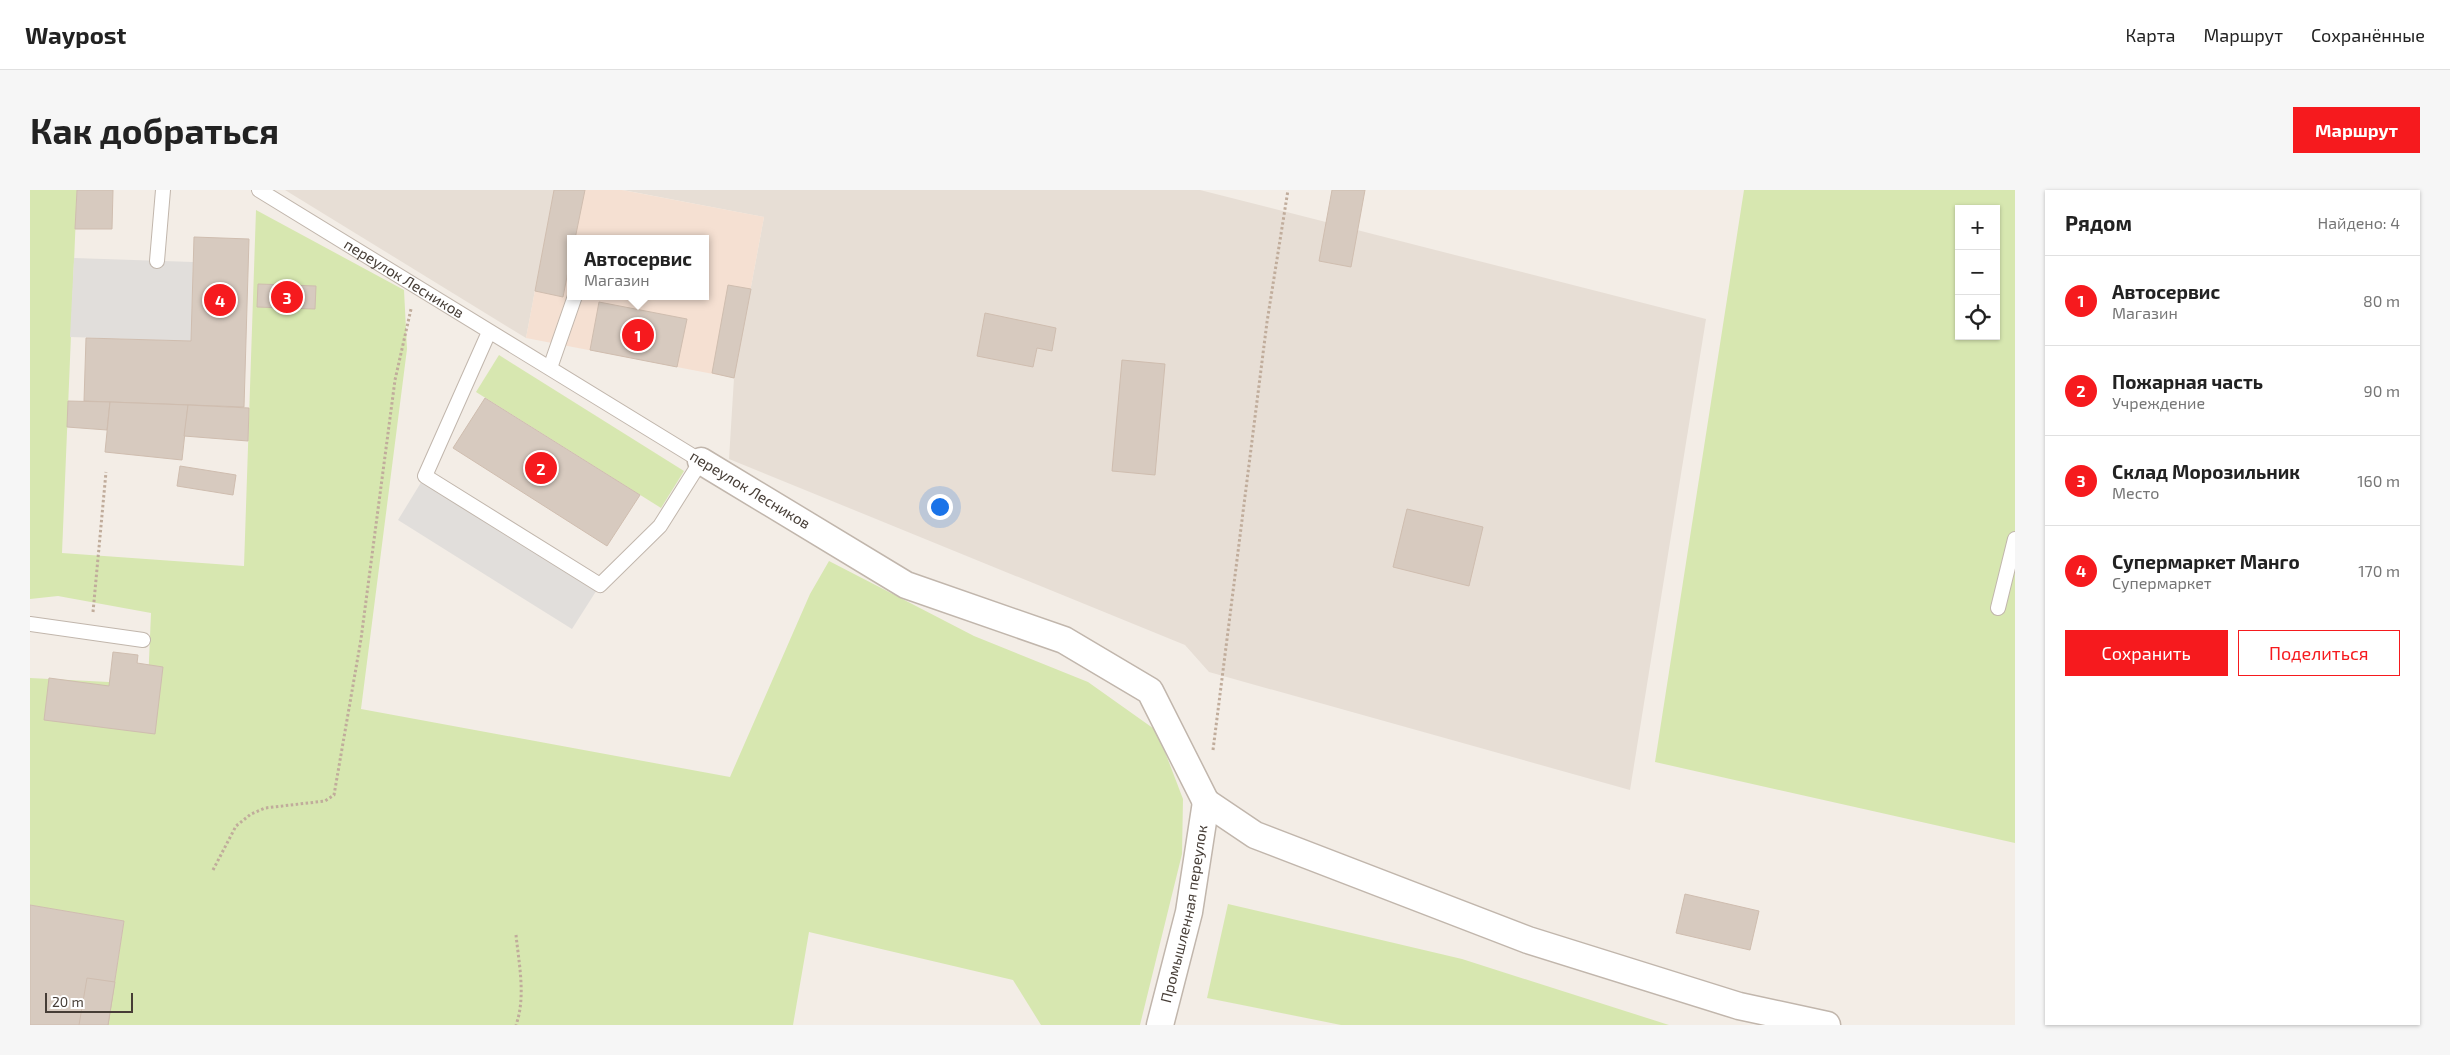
<!DOCTYPE html>
<html lang="ru">
<meta charset="utf-8">
<style>
:root{--surface:#fff;--page:#f6f6f6;--text:#222;--muted:#767676;--line:#e0e0e0;--accent:#f61a1e}
body{margin:0;font-family:"Exo 2",sans-serif;background:var(--page);color:var(--text)}
.controls{position:absolute;right:15px;top:15px;display:grid;overflow:hidden;border-radius:0px;box-shadow:0 1px 4px #0004}
.controls button{width:45px;height:45px;display:grid;place-items:center;padding:0;border:0;border-bottom:1px solid var(--line);background:var(--surface);color:var(--text);font:25px sans-serif}
.scale{position:absolute;left:15px;bottom:12px;width:88px;box-sizing:border-box;padding-left:5px;border:2px solid #463d36;border-top:0;font-size:14px;line-height:18px;white-space:nowrap;color:#463d36;-webkit-text-stroke:4px #fff;paint-order:stroke}
.you{position:absolute;left:909px;top:316px;width:18px;height:18px;margin:-12px;border:4px solid #fff;border-radius:50%;background:#1a73e8;box-shadow:0 0 0 8px #1a73e833}
.badge{display:grid;place-items:center;width:32px;height:32px;border-radius:50%;background:var(--accent);color:#fff;font-size:16px;font-weight:700}
.pin{position:absolute;translate:-50% -50%;border:2px solid #fff;box-shadow:0 1px 5px #0006}
.popup{position:absolute;left:537px;top:45px;width:142px;height:65px;box-sizing:border-box;display:grid;place-content:center;border-radius:0px;background:var(--surface);filter:drop-shadow(0 1px 4px #0005);font-size:16px;white-space:nowrap;color:var(--muted)}
.popup b{font-size:19px;color:var(--text)}
.popup::after{content:'';position:absolute;left:50%;top:100%;margin-left:-10px;border:10px solid transparent;border-top-color:var(--surface)}
.list{margin:0;padding:0;list-style:none}
h2{display:flex;justify-content:space-between;align-items:center;height:65px;margin:0;padding:0 20px;font-size:21px}
h2 small{font-size:16px;font-weight:400;color:var(--muted)}
.list li{display:grid;grid-template-columns:32px 1fr auto;gap:15px;align-items:center;box-sizing:border-box;height:90px;padding:0 20px;border-top:1px solid var(--line)}
.list b{display:block;font-size:19px;white-space:nowrap}
.list p{margin:0;font-size:16px;white-space:nowrap;color:var(--muted)}
.list em{font-size:16px;font-style:normal;color:var(--muted)}
.actions{display:flex;gap:10px;padding:15px 20px}
.actions a{flex:1;padding:11px 0;border:1px solid var(--accent);border-radius:0px;text-align:center;font-size:18px;color:var(--accent)}
.actions .main{background:var(--accent);color:#fff}
.icon{flex:none;width:28px;height:28px;fill:none;stroke:currentColor;stroke-width:2;stroke-linecap:round;stroke-linejoin:round}
.map{position:relative;flex:none;width:1985px;height:835px;overflow:hidden;border-radius:0px}
header{display:flex;align-items:center;gap:30px;box-sizing:border-box;height:70px;padding:0 25px;background:var(--surface);border-bottom:1px solid var(--line)}
header strong{font-size:24px}
nav{display:flex;gap:28px;margin-inline-start:auto;font-size:18px}
.intro{display:flex;align-items:center;justify-content:space-between;box-sizing:border-box;height:120px;padding:0 30px}
h1{margin:0;font-size:35px}
.button{padding:12px 22px;border-radius:0px;background:var(--accent);color:#fff;font-size:18px;font-weight:700}
main{display:flex;gap:30px;padding:0 30px}
aside{flex:1;background:var(--surface);border-radius:0px;box-shadow:0 1px 4px #0004}
.map>svg:first-child{display:block}
.residential{fill:#e7ded5}
.commercial{fill:#f5e0d2;fill-rule:evenodd}
.green{fill:#d7e7b0;fill-rule:evenodd}
.parking{fill:#e1dedb}
.building{fill:#d7cabf;stroke:#cfbdaf}
.lines{fill:none;stroke-linecap:round;stroke-linejoin:round}
.service-casing{stroke:#c1b6ac;stroke-width:16}
.minor-casing{stroke:#c1b6ac;stroke-width:29}
.path{stroke:#c0ac9b;stroke-width:3;stroke-dasharray:2.5 2.5;stroke-linecap:butt}
.service{stroke:#fff;stroke-width:14}
.minor{stroke:#fff;stroke-width:26}
.labels{text-anchor:middle;stroke-width:4.5;stroke-linejoin:round;paint-order:stroke}
.street-label{font-size:15px;fill:#463d36;stroke:#fff}
</style>
<header>
<strong>Waypost</strong>
<nav><a>Карта</a><a>Маршрут</a><a>Сохранённые</a></nav>
</header>
<div class="intro"><h1>Как добраться</h1><a class="button">Маршрут</a></div>
<main>
<div class="map">
<svg width="1985" height="835" viewBox="0 0 1985 835">
<rect width="100%" height="100%" fill="#f3ede6"/>
<!-- residential -->
<g class="residential">
<path d="M 255,0 L 524,0 L 496,148 Z"/>
<path d="M 593,0 L 1170,0 L 1676,129 L 1600,600 L 1179,482 L 1155,455 L 699,269 L 704,188 L 734,27 Z"/>
</g>
<!-- commercial -->
<path class="commercial" d="M 524,0 L 592,0 L 734,27 L 704,188 L 496,148 ZM 540,49 L 676,49 L 676,106 L 540,106 Z"/>
<!-- green -->
<g class="green">
<path d="M 0,0 L 47,0 L 32,363 L 214,376 L 226,20 L 374,100 L 377,159 L 331,519 L 700,587 L 780,404 L 799,371 L 944,446 L 1058,492 L 1127,541 L 1153,609 L 1152,664 L 1110,835 L 1011,835 L 983,790 L 779,742 L 763,835 L 78,835 L 94,731 L 0,715 L 0,488 L 118,494 L 121,423 L 28,406 L 0,409 Z"/>
<path d="M 1714,0 L 1985,0 L 1985,653 L 1625,572 ZM 1929,19 L 1966,19 L 1966,146 L 1929,146 Z"/>
<path d="M 469,165 L 654,281 L 631,318 L 446,202 Z"/>
<path d="M 1198,714 L 1432,769 L 1639,835 L 1311,835 L 1177,808 Z"/>
</g>
<!-- parking -->
<g class="parking">
<path d="M 44,68 L 163,72 L 161,151 L 40,147 Z"/>
<path d="M 395,286 L 570,395 L 542,439 L 368,330 Z"/>
</g>
<!-- building -->
<g class="building">
<path d="M 47,0 L 83,0 L 82,39 L 45,39 Z"/>
<path d="M 524,0 L 555,0 L 545,49 L 540,49 L 540,71 L 533,107 L 505,101 Z"/>
<path d="M 1302,0 L 1335,0 L 1321,77 L 1289,71 Z"/>
<path d="M 164,47 L 219,49 L 214,217 L 54,211 L 56,148 L 161,151 Z"/>
<path d="M 228,94 L 286,96 L 285,119 L 227,117 Z"/>
<path d="M 698,95 L 721,99 L 704,188 L 682,183 Z"/>
<path d="M 569,112 L 657,129 L 647,177 L 560,160 Z"/>
<path d="M 955,123 L 1026,138 L 1022,161 L 1007,158 L 1003,177 L 947,166 Z"/>
<path d="M 1092,170 L 1135,174 L 1125,285 L 1082,281 Z"/>
<path d="M 455,208 L 610,305 L 577,356 L 423,258 Z"/>
<path d="M 38,211 L 80,212 L 77,240 L 37,237 Z"/>
<path d="M 80,212 L 158,215 L 152,270 L 75,262 Z"/>
<path d="M 158,215 L 219,218 L 218,251 L 154,246 Z"/>
<path d="M 150,276 L 206,285 L 203,305 L 147,296 Z"/>
<path d="M 1377,319 L 1453,337 L 1439,396 L 1363,377 Z"/>
<path d="M 83,462 L 108,465 L 107,473 L 133,477 L 125,544 L 14,530 L 19,488 L 79,496 Z"/>
<path d="M 1655,704 L 1729,721 L 1720,760 L 1646,743 Z"/>
<path d="M 0,715 L 94,731 L 78,835 L 0,835 Z"/>
<path d="M 57,788 L 85,792 L 78,835 L 49,835 Z"/>
</g>
<g class="lines">
<!-- service casing -->
<g class="service-casing">
<g id="service">
<path id="s1" d="M 229,0 L 671,271 L 630,336 L 570,395 L 395,286 L 459,142"/>
<path d="M 127,71 L 133,0"/>
<path d="M 520,178 L 545,106"/>
<path d="M 1968,418 L 1985,349"/>
<path d="M 0,434 L 113,450"/>
</g>
</g>
<!-- minor casing -->
<g class="minor-casing">
<g id="minor">
<path d="M 671,271 L 876,395 L 1034,450 L 1120,501 L 1176,612"/>
<path d="M 1176,612 L 1225,645 L 1498,750 L 1709,816 L 1797,835"/>
<path id="s2" d="M 1130,835 L 1159,722 L 1176,612"/>
</g>
</g>
<!-- path -->
<g class="path">
<path d="M 63,422 L 76,282"/>
<path d="M 1183,560 L 1237,132 L 1258,0"/>
<path d="M 183,680 L 206,636 L 221,624 L 235,618 L 295,611 L 304,605 L 331,449 L 365,190 L 381,119"/>
<path d="M 486,745 C 489,774 496,807 486,835"/>
</g>
<!-- service -->
<use href="#service" class="service"/>
<!-- minor -->
<use href="#minor" class="minor"/>
</g>
<g class="labels">
<!-- street labels -->
<g class="street-label">
<text dy="5" stroke="none"><textPath href="#s1" startOffset="170">переулок Лесников</textPath></text>
<text transform="translate(720 300) rotate(31)" y="5">переулок Лесников</text>
<text dy="5" stroke="none"><textPath href="#s2" startOffset="114">Промышленная переулок</textPath></text>
</g>
</g>
</svg>
<div class="controls">
<button>+</button>
<button>−</button>
<button><svg class="icon" aria-label="locate" viewBox="0 0 24 24"><circle cx="12" cy="12" r="6"/><path d="M12 2v4M12 18v4M2 12h4M18 12h4"/></svg></button>
</div>
<div class="scale">20 m</div>
<div class="you"></div>
<div class="pin badge" style="left:608px;top:145px">1</div>
<div class="popup"><b>Автосервис</b>Магазин</div>
<div class="pin badge" style="left:511px;top:278px">2</div>
<div class="pin badge" style="left:257px;top:107px">3</div>
<div class="pin badge" style="left:190px;top:110px">4</div>
</div>
<aside>
<h2>Рядом<small>Найдено: 4</small></h2>
<ul class="list">
<li><span class="badge">1</span><div><b>Автосервис</b><p>Магазин</p></div><em>80 m</em></li>
<li><span class="badge">2</span><div><b>Пожарная часть</b><p>Учреждение</p></div><em>90 m</em></li>
<li><span class="badge">3</span><div><b>Склад Морозильник</b><p>Место</p></div><em>160 m</em></li>
<li><span class="badge">4</span><div><b>Супермаркет Манго</b><p>Супермаркет</p></div><em>170 m</em></li>
</ul>
<div class="actions"><a class="main">Сохранить</a><a>Поделиться</a></div>
</aside>
</main>
